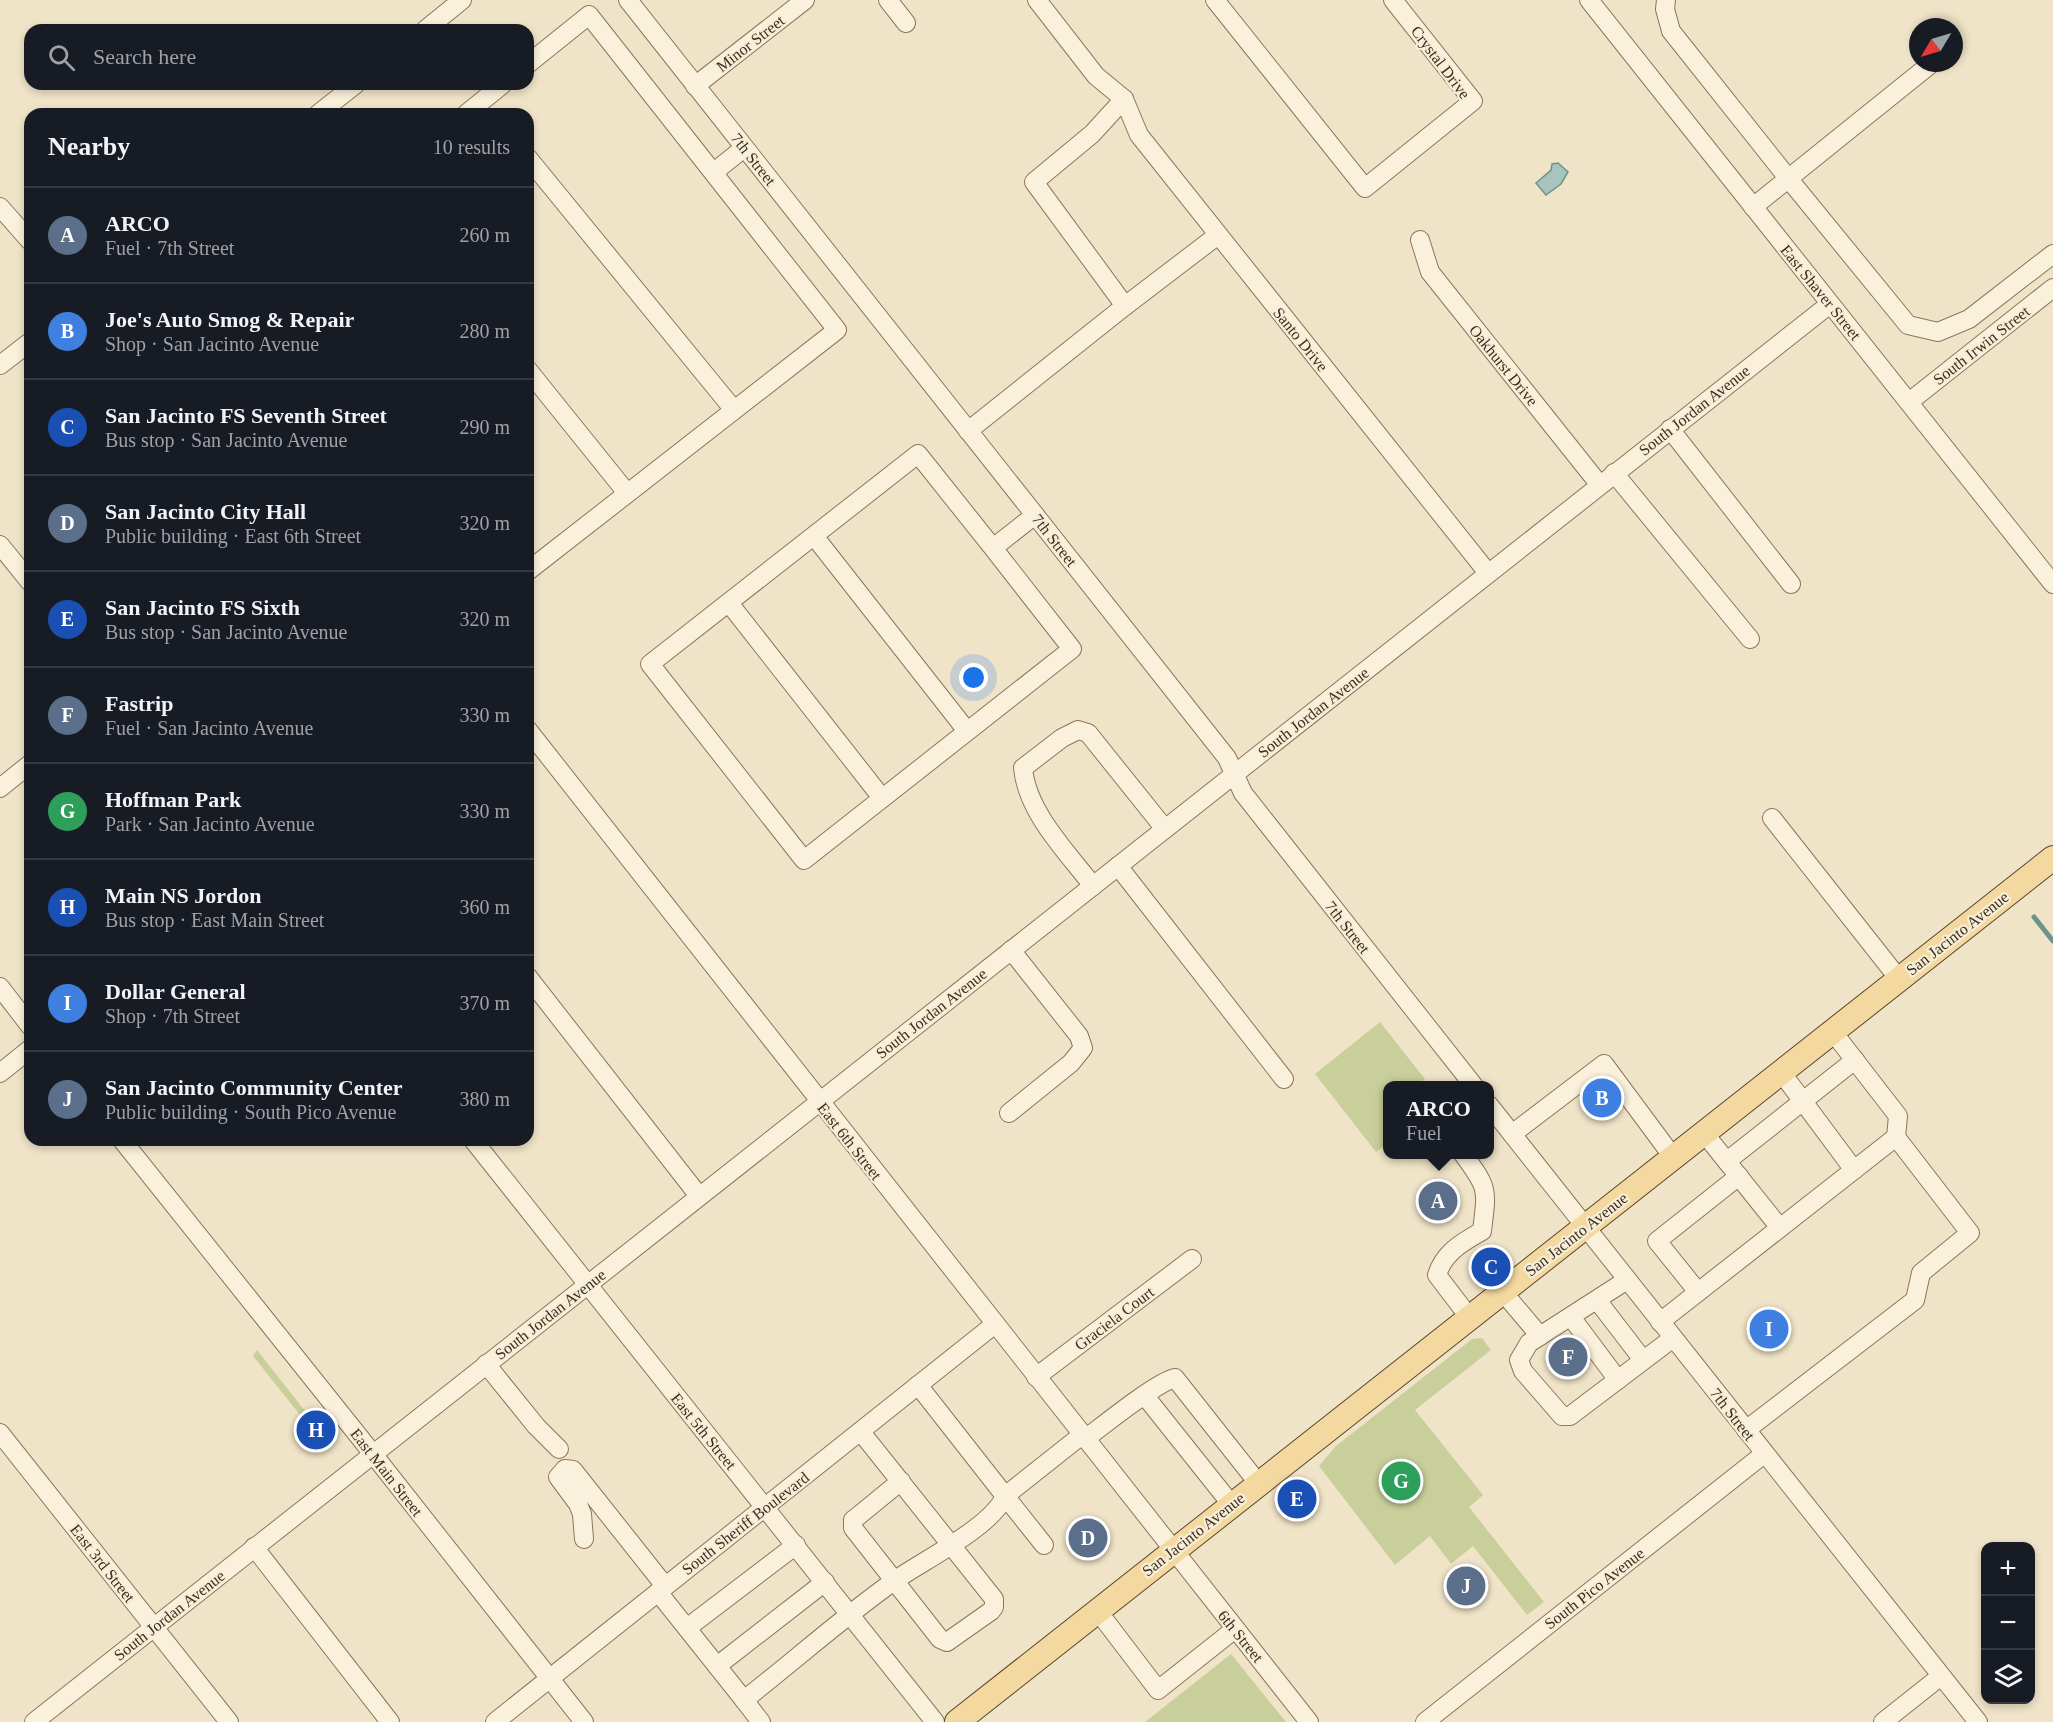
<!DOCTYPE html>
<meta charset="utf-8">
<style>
:root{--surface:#171b24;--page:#242831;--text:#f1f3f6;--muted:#9ea1a6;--line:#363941;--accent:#0b8043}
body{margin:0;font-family:Georgia,serif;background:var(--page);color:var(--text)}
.controls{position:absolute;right:18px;bottom:18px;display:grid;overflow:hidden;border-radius:12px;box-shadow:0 3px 9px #0003}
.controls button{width:54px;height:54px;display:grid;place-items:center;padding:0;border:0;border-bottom:2px solid var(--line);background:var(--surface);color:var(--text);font:30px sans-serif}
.compass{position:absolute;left:1909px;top:18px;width:54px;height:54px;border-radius:50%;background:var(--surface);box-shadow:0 3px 9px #0003;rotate:232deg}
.you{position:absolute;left:974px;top:678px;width:21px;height:21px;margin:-15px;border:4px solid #fff;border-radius:50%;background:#1a73e8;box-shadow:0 0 0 9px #1a73e833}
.badge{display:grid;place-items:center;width:39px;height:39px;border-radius:50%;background:var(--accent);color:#fff;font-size:20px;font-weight:700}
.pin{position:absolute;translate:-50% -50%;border:3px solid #fff;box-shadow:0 2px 6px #0006}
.popup{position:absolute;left:1383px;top:1081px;width:111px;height:78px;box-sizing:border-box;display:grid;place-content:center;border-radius:12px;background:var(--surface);filter:drop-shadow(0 2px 4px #0005);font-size:20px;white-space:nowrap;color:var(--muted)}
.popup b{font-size:22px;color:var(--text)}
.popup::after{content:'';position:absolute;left:50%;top:100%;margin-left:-12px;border:12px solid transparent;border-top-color:var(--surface)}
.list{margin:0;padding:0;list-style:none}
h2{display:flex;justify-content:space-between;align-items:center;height:78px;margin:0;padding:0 24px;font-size:26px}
h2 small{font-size:20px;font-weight:400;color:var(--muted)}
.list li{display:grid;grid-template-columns:39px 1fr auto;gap:18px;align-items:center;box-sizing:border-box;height:96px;padding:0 24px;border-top:2px solid var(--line)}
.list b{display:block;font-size:22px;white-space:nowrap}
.list p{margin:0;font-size:20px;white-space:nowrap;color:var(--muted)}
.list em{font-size:20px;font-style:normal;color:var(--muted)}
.icon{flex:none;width:33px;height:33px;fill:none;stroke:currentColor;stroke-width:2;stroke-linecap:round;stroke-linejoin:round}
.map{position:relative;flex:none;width:2053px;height:1722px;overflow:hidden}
.search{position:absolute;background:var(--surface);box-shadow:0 3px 9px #0003;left:24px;top:24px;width:510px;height:66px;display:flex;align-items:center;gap:15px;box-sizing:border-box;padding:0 21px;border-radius:18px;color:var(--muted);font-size:22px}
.panel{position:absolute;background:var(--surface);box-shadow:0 3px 9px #0003;left:24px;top:108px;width:510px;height:1038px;border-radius:18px}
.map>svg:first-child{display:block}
.green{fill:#c9cf9b}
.water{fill:#a9c4bc;stroke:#6f938a;stroke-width:1.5}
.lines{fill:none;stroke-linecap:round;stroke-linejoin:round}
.stream{stroke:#6f938a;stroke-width:5}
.minor-casing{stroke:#8d765c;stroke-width:20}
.major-casing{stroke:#5b4430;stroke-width:26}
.minor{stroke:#faf1dc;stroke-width:18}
.major{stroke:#f3d9a0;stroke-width:24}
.labels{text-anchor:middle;stroke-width:4.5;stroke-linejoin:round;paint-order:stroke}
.street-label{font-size:16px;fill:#3d2e20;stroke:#f7eed8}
</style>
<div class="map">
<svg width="2053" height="1722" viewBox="0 0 2053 1722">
<rect width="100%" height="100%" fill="#f0e4c8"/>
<!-- green -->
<g class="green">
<path d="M 1380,1022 L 1425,1079 L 1417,1085 L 1387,1086 L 1387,1141 L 1384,1146 L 1376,1152 L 1315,1074 Z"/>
<path d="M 1482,1338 L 1491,1350 L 1415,1410 L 1483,1495 L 1469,1507 L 1544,1602 L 1527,1615 L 1473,1546 L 1451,1564 L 1430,1536 L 1395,1565 L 1319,1466 L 1336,1446 L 1472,1339 Z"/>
<path d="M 257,1350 L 309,1416 L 304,1420 L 253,1356 Z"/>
<path d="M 1231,1654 L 1286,1722 L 1145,1722 Z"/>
</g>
<!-- water -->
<path class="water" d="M 1558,163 L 1568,172 L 1561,184 L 1546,195 L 1536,183 L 1551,170 L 1552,164 Z"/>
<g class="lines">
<!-- stream -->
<path class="stream" d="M 2034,917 L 2053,941"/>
<!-- minor casing -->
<g class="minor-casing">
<g id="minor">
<path d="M 628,0 L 1227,758 L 1243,793 L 1474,1086"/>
<path d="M 888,0 L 906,23"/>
<path d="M 1037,0 L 1096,76 L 1124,99 L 1139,135 L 1488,573"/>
<path d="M 1215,0 L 1365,188 L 1473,101 L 1393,0"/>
<path d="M 1589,0 L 2053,584"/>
<path d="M 1666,0 L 1665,9 L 1671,31 L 1788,178 L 1908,325 L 1938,332 L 1969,319 L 2053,254"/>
<path d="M 425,30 L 462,0"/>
<path d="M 528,64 L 589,15 L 837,330 L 528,571"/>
<path d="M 695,86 L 805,0"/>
<path d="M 1124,99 L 1092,134 L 1034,182 L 1125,306 L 1218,235"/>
<path d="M 318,114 L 356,84"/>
<path d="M 466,114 L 503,84"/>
<path d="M 528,158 L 734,410"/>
<path d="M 714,172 L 744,148"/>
<path d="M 0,207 L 30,241"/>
<path d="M 1753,207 L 1932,63"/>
<path d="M 1420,240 L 1430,272 L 1599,484"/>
<path d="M 0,365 L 30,342"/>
<path d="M 528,370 L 627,493"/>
<path d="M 1909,402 L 2053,288"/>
<path d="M 1670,429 L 1791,584"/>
<path d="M 968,431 L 1125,306"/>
<path d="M 1614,473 L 1750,639"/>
<path d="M 814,536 L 967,731"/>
<path d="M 0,545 L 30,582"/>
<path d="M 993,548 L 1072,649 L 804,860 L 650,664 L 918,454 L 993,548 L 1035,515"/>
<path d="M 729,603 L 882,798"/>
<path d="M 528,730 L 1309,1722"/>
<path d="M 0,788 L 30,764"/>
<path d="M 1772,818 L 1899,979"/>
<path d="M 1118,866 L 1284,1079"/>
<path d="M 1093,886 C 1066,851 1027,812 1023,768 L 1062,738 L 1078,730 L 1088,733 L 1165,829"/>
<path d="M 528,977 L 699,1196"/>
<path d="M 0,987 L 30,1026"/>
<path d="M 1781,1072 L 1854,1170"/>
<path d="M 0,1073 L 30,1049"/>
<path d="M 1489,1105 L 1978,1722"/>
<path d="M 1009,1113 L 1071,1063 L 1083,1048 L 1079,1036 L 1011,950"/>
<path d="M 1704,1133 L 1780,1228"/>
<path d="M 1512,1134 L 1604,1064 L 1673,1157"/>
<path d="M 122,1140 L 373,1454 L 584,1722"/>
<path d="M 473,1140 L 935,1722"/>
<path d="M 1463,1154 C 1489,1189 1487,1189 1482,1231 C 1463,1242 1444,1252 1437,1275 L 1469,1317"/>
<path d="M 1727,1161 L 1855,1060"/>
<path d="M 1627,1280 L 1529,1343 L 1519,1360 L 1523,1371 L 1562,1416 L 1570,1416 L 1673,1338"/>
<path d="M 1502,1291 L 1540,1336"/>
<path d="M 1698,1292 L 1657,1241 L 1739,1176"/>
<path d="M 1597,1300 L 1643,1360"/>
<path d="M 1571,1317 L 1618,1380"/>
<path d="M 1660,1322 L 1896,1137"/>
<path d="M 486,1364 L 536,1426 L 559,1449"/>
<path d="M 1036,1377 L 1192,1259"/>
<path d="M 918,1385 L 1005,1496 L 1082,1435"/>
<path d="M 1145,1396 L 1231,1504"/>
<path d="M 1746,1430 L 1915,1300 L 1921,1273 L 1970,1233 L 1896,1137 L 1898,1116 L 1833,1032"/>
<path d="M 861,1432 L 994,1599 L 994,1607 L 991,1611 L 947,1642 L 940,1639 L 853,1528 L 853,1520 L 857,1517 L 901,1481"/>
<path d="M 0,1433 L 229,1722"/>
<path d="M 1085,1439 C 1104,1425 1155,1383 1175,1378 L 1258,1483"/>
<path d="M 1005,1496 L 1044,1545"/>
<path d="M 584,1539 L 582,1514 L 578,1504 L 558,1477 L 565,1469 L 573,1470 L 665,1586"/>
<path d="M 254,1547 L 390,1722"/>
<path d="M 658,1592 L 744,1700 C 794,1661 842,1618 894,1581 C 922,1561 992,1527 1005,1496"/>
<path d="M 1097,1610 L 1158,1690 L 1235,1629"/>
<path d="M 687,1628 L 796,1545"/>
<path d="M 717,1666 L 825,1582"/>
<path d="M 744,1700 L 761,1722"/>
<path d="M 34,1722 L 1830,304"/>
<path d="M 495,1722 L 995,1324"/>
<path d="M 1425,1722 L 1764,1454"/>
<path d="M 1883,1722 L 1941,1676"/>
</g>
</g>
<!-- major casing -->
<g class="major-casing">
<path id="major" d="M 957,1722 L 2053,858"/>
</g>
<!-- minor -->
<use href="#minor" class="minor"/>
<!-- major -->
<use href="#major" class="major"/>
</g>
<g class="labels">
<!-- street labels -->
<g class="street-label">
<text transform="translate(750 43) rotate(-38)" y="6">Minor Street</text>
<text transform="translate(1441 62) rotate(53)" y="6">Crystal Drive</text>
<text transform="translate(754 159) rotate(52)" y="6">7th Street</text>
<text transform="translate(1821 292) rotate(51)" y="6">East Shaver Street</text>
<text transform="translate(1301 339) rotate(51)" y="6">Santo Drive</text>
<text transform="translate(1981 345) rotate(-38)" y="6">South Irwin Street</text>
<text transform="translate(1504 365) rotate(51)" y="6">Oakhurst Drive</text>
<text transform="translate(1694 410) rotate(-38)" y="6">South Jordan Avenue</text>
<text transform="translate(1055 540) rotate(52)" y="6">7th Street</text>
<text transform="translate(1313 712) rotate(-38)" y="6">South Jordan Avenue</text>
<text transform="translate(1348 927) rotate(52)" y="6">7th Street</text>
<text transform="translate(1957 933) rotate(-38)" y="6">San Jacinto Avenue</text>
<text transform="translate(931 1013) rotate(-38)" y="6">South Jordan Avenue</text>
<text transform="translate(850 1141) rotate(52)" y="6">East 6th Street</text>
<text transform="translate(1576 1234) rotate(-38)" y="6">San Jacinto Avenue</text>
<text transform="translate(550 1314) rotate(-38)" y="6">South Jordan Avenue</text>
<text transform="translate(1114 1318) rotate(-37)" y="6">Graciela Court</text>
<text transform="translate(1733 1414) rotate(52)" y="6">7th Street</text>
<text transform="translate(704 1431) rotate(51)" y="6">East 5th Street</text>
<text transform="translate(387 1472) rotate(52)" y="6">East Main Street</text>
<text transform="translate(745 1523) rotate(-38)" y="6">South Sheriff Boulevard</text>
<text transform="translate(1193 1534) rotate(-38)" y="6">San Jacinto Avenue</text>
<text transform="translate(103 1563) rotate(52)" y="6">East 3rd Street</text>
<text transform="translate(1594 1588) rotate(-38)" y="6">South Pico Avenue</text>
<text transform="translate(169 1615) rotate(-38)" y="6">South Jordan Avenue</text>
<text transform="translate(1241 1636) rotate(51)" y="6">6th Street</text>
</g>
</g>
</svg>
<div class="controls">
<button>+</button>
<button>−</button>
<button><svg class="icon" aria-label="layers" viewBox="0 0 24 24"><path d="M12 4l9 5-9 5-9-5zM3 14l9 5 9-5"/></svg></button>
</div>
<svg class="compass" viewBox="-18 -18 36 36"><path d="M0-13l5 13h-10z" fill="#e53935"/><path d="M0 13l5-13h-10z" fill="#9ea1a6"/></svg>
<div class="you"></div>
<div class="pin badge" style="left:1438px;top:1201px;background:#5c6f8a">A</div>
<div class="popup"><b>ARCO</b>Fuel</div>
<div class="pin badge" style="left:1602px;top:1098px;background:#3f7fe0">B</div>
<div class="pin badge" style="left:1491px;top:1267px;background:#1a4fb4">C</div>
<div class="pin badge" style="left:1088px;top:1538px;background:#5c6f8a">D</div>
<div class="pin badge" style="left:1297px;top:1499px;background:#1a4fb4">E</div>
<div class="pin badge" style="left:1568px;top:1357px;background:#5c6f8a">F</div>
<div class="pin badge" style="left:1401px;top:1481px;background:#2e9e5b">G</div>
<div class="pin badge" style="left:316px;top:1430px;background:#1a4fb4">H</div>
<div class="pin badge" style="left:1769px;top:1329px;background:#3f7fe0">I</div>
<div class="pin badge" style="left:1466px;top:1586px;background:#5c6f8a">J</div>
<div class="search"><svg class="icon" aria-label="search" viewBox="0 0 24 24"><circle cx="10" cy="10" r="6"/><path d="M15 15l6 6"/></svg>Search here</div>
<section class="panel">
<h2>Nearby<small>10 results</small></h2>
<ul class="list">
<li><span class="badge" style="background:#5c6f8a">A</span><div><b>ARCO</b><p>Fuel · 7th Street</p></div><em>260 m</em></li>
<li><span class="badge" style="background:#3f7fe0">B</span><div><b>Joe's Auto Smog &amp; Repair</b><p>Shop · San Jacinto Avenue</p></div><em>280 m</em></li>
<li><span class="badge" style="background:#1a4fb4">C</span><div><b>San Jacinto FS Seventh Street</b><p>Bus stop · San Jacinto Avenue</p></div><em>290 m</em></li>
<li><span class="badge" style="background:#5c6f8a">D</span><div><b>San Jacinto City Hall</b><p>Public building · East 6th Street</p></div><em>320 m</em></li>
<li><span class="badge" style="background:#1a4fb4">E</span><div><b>San Jacinto FS Sixth</b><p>Bus stop · San Jacinto Avenue</p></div><em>320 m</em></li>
<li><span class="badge" style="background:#5c6f8a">F</span><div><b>Fastrip</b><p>Fuel · San Jacinto Avenue</p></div><em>330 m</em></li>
<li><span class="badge" style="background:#2e9e5b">G</span><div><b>Hoffman Park</b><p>Park · San Jacinto Avenue</p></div><em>330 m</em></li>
<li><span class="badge" style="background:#1a4fb4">H</span><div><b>Main NS Jordon</b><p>Bus stop · East Main Street</p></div><em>360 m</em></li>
<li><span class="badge" style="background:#3f7fe0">I</span><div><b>Dollar General</b><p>Shop · 7th Street</p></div><em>370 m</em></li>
<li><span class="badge" style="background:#5c6f8a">J</span><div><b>San Jacinto Community Center</b><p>Public building · South Pico Avenue</p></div><em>380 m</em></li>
</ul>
</section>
</div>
